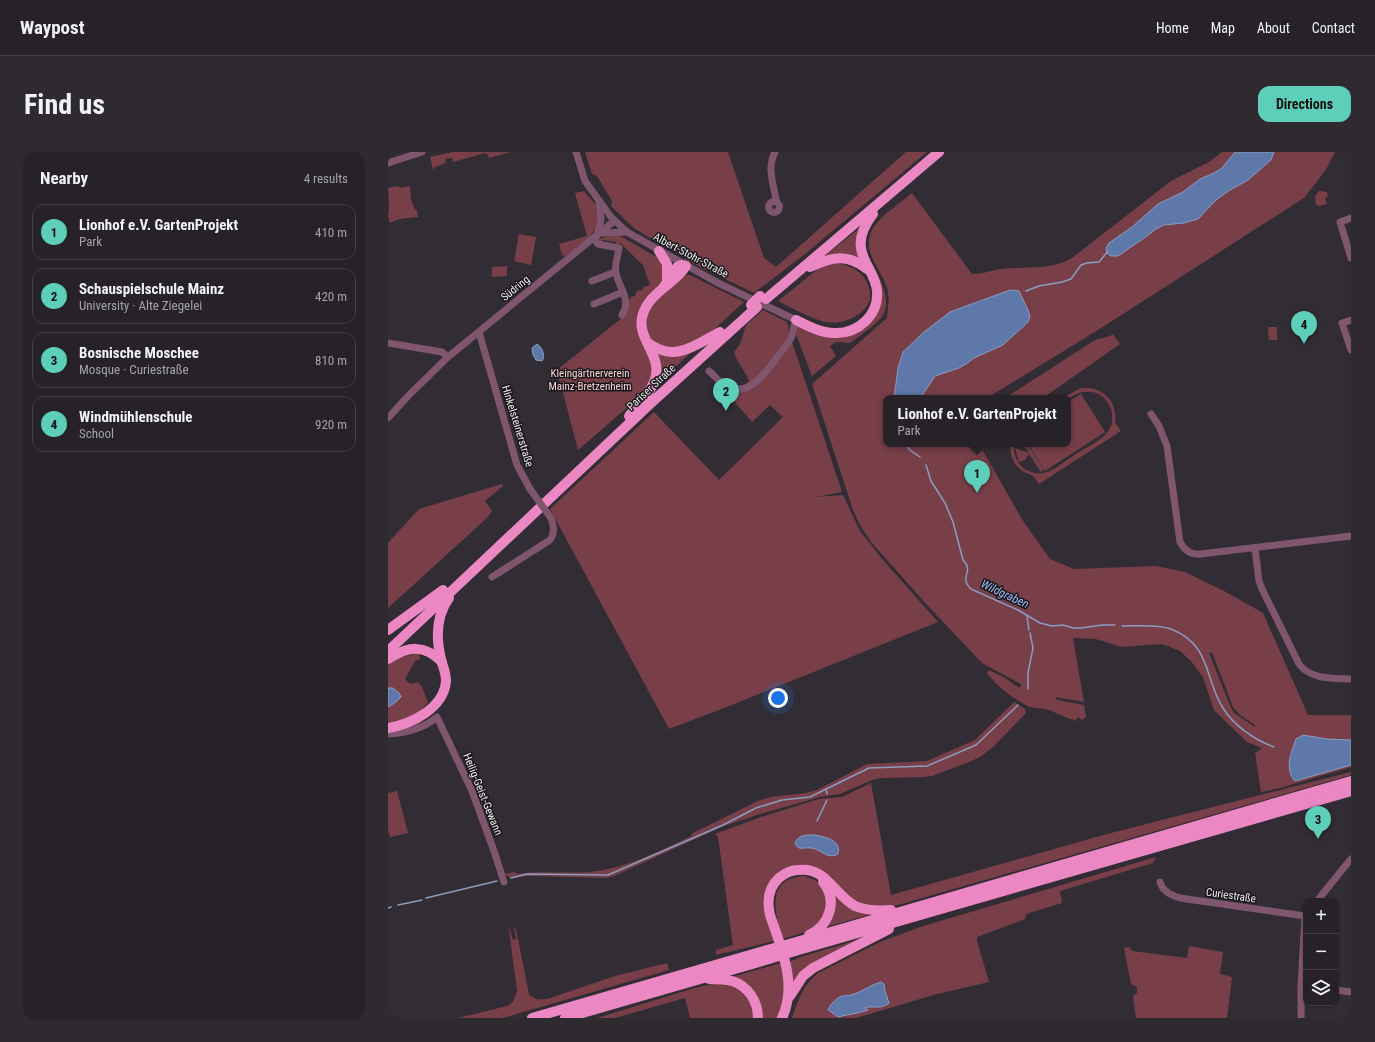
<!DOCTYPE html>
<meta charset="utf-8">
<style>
:root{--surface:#262227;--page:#2e2a2f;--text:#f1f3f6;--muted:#a4a4a7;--line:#423f44;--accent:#5dceb9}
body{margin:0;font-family:"Roboto Condensed",sans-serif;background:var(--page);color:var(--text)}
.controls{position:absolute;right:12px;bottom:12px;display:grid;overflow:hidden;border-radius:8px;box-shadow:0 1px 3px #0004}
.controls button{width:36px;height:36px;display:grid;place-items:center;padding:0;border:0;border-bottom:1px solid var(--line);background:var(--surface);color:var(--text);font:20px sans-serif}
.you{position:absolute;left:390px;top:546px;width:14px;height:14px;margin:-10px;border:3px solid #fff;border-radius:50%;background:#1a73e8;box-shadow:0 0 0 6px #1a73e833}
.badge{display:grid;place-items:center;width:26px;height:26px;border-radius:50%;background:var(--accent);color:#111;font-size:13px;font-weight:700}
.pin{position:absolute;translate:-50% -33px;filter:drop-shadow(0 1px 2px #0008)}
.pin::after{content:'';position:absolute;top:21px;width:14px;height:12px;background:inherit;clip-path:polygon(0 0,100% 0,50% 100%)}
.popup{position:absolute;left:495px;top:243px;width:188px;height:52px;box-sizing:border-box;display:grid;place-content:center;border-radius:8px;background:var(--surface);filter:drop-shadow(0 1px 3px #0005);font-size:13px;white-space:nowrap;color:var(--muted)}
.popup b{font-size:15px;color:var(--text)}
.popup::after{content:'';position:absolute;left:50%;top:100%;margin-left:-8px;border:8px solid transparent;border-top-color:var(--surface)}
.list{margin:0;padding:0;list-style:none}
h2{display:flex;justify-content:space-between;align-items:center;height:52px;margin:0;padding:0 16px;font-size:17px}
h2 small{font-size:13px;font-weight:400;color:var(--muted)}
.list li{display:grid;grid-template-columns:26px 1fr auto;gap:12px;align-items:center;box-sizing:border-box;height:56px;margin:0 8px 8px;padding:0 8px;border:1px solid var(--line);border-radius:12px}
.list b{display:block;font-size:15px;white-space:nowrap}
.list p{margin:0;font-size:13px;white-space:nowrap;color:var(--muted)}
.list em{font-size:13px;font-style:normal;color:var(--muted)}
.icon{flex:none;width:22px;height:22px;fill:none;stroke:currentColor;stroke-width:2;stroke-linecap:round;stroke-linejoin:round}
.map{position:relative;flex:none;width:963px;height:866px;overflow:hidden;border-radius:12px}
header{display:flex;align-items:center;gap:24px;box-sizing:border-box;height:56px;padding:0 20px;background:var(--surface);border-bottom:1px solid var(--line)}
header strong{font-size:19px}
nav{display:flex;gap:22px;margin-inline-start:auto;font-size:14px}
.intro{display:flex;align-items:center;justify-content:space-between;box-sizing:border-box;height:96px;padding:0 24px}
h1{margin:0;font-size:28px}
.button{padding:10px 18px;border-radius:12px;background:var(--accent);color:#111;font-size:14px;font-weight:700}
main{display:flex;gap:24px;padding:0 24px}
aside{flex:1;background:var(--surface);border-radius:12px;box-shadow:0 1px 3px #0004}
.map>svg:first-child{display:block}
.green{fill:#783f48;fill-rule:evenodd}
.water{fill:#5e79a9;stroke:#8a9cbf}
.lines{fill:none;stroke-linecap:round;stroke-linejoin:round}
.stream{stroke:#8a9cbf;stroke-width:1.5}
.minor{stroke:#7f566e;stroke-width:7}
.highway{stroke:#eb88c4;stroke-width:10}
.minor-bridge{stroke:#7f566e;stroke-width:7}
.highway-bridge{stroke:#eb88c4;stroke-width:10}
.labels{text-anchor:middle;stroke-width:3;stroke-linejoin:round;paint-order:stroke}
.street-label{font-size:11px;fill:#efecf1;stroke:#19161a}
.park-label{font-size:11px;fill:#fbd4d8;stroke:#19161a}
.water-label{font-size:12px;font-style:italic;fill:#9fbff8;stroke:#19161a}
</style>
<header>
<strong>Waypost</strong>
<nav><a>Home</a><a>Map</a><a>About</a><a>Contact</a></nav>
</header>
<div class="intro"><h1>Find us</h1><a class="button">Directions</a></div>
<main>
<aside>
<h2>Nearby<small>4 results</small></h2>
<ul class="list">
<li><span class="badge">1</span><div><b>Lionhof e.V. GartenProjekt</b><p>Park</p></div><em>410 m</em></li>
<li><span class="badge">2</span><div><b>Schauspielschule Mainz</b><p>University · Alte Ziegelei</p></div><em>420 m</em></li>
<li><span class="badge">3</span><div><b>Bosnische Moschee</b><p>Mosque · Curiestraße</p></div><em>810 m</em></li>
<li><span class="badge">4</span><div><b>Windmühlenschule</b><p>School</p></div><em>920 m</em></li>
</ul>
</aside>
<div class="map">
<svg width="963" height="866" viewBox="0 0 963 866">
<rect width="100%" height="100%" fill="#322d34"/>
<!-- green -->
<g class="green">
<path d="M 65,0 L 123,0 L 101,6 L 100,3 L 97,1 L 65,10 L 64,6 L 57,7 L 58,11 L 47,15 L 45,18 L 42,5 Z"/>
<path d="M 197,0 L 340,0 L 376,106 L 388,115 L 518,0 L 539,0 L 417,102 L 366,141 L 296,107 L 298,105 L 277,95 L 246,76 L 223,54 L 224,49 L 209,24 L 204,22 Z"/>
<path d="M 834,0 L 947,0 L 937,19 L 916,46 L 710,178 L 599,246 L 498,246 L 498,292 L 591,292 L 635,369 L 662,407 L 686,417 L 768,414 L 797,420 L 838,440 L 875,461 L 920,563 L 963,563 L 963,615 L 892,636 L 873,640 L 867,601 L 874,596 L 859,590 L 829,561 L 826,558 L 815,525 L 803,509 L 792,499 L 780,494 L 773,492 L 733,495 L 708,487 L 685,486 L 696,550 L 667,545 L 669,548 L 696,553 L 698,565 L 694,568 L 690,565 L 688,567 L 690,569 C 680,567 671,562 661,558 C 655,556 649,557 643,555 C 630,551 606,532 599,521 L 601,518 L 617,526 L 631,536 L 633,534 L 633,532 L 594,511 L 540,454 L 483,390 L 472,373 L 465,358 L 424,232 L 499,166 C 500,156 502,145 499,136 C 493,116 472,98 485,76 C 493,63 513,51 524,41 L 584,122 C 596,122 603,118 614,117 C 638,114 662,119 684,106 L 783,29 L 821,10 ZM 824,500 L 845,555 L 852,563 L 867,573 L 867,575 L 846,561 L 843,556 L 821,501 Z"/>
<path d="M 10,34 L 13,36 L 22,34 L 23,48 L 27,58 L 29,58 L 30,65 L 11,67 L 2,71 L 0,65 L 1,54 L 0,36 Z"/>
<path d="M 196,39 L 208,53 L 210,67 L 208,76 L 202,84 L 178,104 L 174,103 L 171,92 L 199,84 L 187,41 Z"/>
<path d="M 931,39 L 939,40 L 940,45 L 937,46 L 939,52 L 931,54 L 928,53 L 927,44 Z"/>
<path d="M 473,75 L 474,108 L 437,104 Z"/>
<path d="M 131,82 L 148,85 L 143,113 L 126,109 Z"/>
<path d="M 228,83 L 234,85 L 270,106 L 273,110 L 278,124 L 254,157 L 265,209 L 264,230 L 243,255 L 241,254 L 190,298 L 169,218 L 235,165 L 243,145 L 247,144 L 249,139 L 255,138 L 255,135 L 262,133 L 255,113 L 232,91 L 229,94 L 228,93 L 228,90 L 214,88 L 213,91 L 210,89 C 215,84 222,84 228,83 Z"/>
<path d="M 481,106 C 489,121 507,150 493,166 C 485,175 471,184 462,191 L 448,190 L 442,194 L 448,204 L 424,224 L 408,182 L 406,181 L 409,175 L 411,174 L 449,183 L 489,157 Z"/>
<path d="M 449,111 C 464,114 477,120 481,136 C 482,140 483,144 482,148 C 476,164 454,173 438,170 C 426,168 402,155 390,149 L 430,117 Z"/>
<path d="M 119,114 L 119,124 L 104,125 L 104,115 Z"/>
<path d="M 298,123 L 302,123 L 356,150 L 322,181 L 296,196 L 267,194 L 258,181 L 259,158 L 294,124 Z"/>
<path d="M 375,158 L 399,170 L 404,190 L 454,340 L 428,345 L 455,343 L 472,379 L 495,408 L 550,470 L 331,558 L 281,577 L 162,357 L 266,260 L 331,328 L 395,265 L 382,253 L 364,270 L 344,247 L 361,229 C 357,218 349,211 346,200 L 352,192 L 358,173 Z"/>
<path d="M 880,175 L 889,175 L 889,188 L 881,188 Z"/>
<path d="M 725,182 L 732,192 L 655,246 L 617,246 L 707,188 L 722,184 Z"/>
<path d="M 307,197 L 266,234 L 267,199 Z"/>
<path d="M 693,236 C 715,234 730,250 727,271 L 733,279 L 651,332 L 645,324 L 634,319 L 627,312 L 623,303 L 622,292 L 626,292 C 625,303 630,315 641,319 C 647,322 653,322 659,320 C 668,317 677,309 685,304 C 695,297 707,292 716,284 C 719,281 721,278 723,274 C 729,256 715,237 697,240 C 690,240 685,244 680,247 L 680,246 L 675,246 L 687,239 Z"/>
<path d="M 693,242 L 717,280 L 657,319 L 640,292 L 680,292 L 680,250 Z"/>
<path d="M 635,292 L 639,292 L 656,318 L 653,320 L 641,302 L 637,308 L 631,310 L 627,296 L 641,301 Z"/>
<path d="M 114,332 L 115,334 L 97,349 L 104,359 L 99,366 L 0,456 L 0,391 L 31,357 Z"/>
<path d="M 27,502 L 31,502 L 32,507 L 27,509 L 17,527 L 22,532 L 30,530 L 34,535 L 40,551 L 27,563 L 0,572 L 0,512 L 11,506 Z"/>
<path d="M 626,550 L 637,557 L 638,561 L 605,595 L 592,605 L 581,610 L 544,624 L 535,625 L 493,626 L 484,628 L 452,642 L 432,645 L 372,662 L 336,674 L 226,724 L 218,726 L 142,724 L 123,726 L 116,722 L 127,720 L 128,722 C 152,718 177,722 201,720 C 238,717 270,699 304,684 L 303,682 L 370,649 L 383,645 L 418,641 L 429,638 L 479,612 L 539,609 L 587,588 Z"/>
<path d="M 963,620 L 963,623 L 503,755 L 470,753 L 433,720 L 390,724 L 379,766 L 386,789 L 328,803 L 328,798 L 345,793 L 330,685 L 327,682 L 373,665 L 431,647 L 454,645 L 483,631 L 503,743 L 719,682 Z"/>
<path d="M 9,639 L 20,681 L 2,685 L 0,677 L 0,641 Z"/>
<path d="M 768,705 L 765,711 L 672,739 L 674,751 L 638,762 L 637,767 L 589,785 L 589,789 L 601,830 L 549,842 L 468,866 L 404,866 C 410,848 415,833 430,821 L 492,790 L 532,775 Z"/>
<path d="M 416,724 L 427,728 L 437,737 L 440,761 L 421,779 L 394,787 C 388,761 376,727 416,724 Z"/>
<path d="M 443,739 L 488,761 L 434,776 Z"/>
<path d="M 121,775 L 125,788 L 128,787 L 126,775 L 128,777 L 141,842 C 147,848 151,848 159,847 L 227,824 L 279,811 L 281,818 L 115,866 L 70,866 L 119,854 L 125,850 L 129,839 L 121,778 Z"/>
<path d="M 483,784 L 477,788 L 405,835 L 400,810 L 409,807 L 409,806 Z"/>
<path d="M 801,794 L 835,800 L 832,822 L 844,825 L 839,866 L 748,866 L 745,844 L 749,841 L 749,835 L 743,832 L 736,796 L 741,795 L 744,799 L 799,806 Z"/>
<path d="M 393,811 L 398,842 L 391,866 L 372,866 L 371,854 L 340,826 Z"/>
<path d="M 332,830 L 341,830 L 358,840 L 368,866 L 302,866 L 297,846 L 227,866 L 209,866 L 303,837 Z"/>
</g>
<!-- water -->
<g class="water">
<path d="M 847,0 L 886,0 L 883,8 L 860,28 L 842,38 L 828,48 L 810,67 L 796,71 L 776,73 L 768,77 L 759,84 L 730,104 L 723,104 L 719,101 L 718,96 L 721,91 L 744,75 L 770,52 L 795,40 L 812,27 L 826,21 L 834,16 Z"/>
<path d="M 622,138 L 631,139 L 640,158 L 642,165 L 640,170 L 615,193 L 586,206 L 578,212 L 571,216 L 547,224 L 535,242 L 534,246 L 506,246 L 510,216 L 515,200 L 536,180 L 562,160 Z"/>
<path d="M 149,192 C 154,195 158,204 154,209 L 148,208 L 145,203 L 144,196 Z"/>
<path d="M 0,536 L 5,536 L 11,541 L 13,545 L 8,550 L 0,555 Z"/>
<path d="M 915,583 L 939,587 L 963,588 L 963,613 L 907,629 C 896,617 903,601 908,587 Z"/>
<path d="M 427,683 C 437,685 454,688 450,702 C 439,708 433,697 423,696 C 419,695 414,697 411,696 C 408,694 408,693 407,691 C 411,682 419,683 427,683 Z"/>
<path d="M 493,830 L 496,832 L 497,839 L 501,851 L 500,852 C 490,858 484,853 477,856 L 480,858 C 470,862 460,862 450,865 L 440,858 C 442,853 446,849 450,846 C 454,843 458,844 463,843 C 474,840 482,833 493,830 Z"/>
</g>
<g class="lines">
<!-- stream -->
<g class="stream">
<path d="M 638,139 L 651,134 L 674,130 L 683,127 L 693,113 L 699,111 L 711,110 L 720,99"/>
<path d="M 518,292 L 522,298 L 532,305"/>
<path d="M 538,313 L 543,329 L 557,351 L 565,370 L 575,408 C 587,420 570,424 583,437 L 630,458 L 652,471 L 664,474 L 675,473 L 685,476 L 693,476 L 714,473 L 727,473"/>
<path d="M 639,464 L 641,478"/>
<path d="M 734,474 C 748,474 770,472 783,477 C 824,493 816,527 835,556 C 846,574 867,588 886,595"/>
<path d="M 640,537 L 640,521 L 645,496 L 642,481"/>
<path d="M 438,637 L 439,642"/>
<path d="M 429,669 L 439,648"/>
<path d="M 123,726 L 139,722 L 220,723 L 335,673 L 368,656 L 394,648 L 422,645 L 481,616 L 539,614 L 588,593 L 630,553"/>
<path d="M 38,746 L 109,729"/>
<path d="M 10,753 L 34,748"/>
<path d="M 0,756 L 3,755"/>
</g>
<!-- minor -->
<g class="minor">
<path d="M 188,0 L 197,29 L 223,65 L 239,80 L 330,131 L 408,168 C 405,174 406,180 403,186 C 399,194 390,203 385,211 C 373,226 359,246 337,233 C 331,230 326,223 321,219"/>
<path d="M 387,0 C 379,15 385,31 388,47 L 388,50"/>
<path d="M 0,11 L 34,0"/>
<circle cx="386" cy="55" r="5.5"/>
<path d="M 963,66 L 952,70 L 963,106"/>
<path d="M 214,81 L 239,80"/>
<path d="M 209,84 L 213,68 L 211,49"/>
<path d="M 206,87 L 210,92 L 231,96 C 230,104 226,114 228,121 C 231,136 244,148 234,163"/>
<path d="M 204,129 L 227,120"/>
<path d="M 206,152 L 235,140"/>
<path d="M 963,168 L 954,171 L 963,198"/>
<path d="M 91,180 L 129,313 L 142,337"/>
<path d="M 0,191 L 54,200 L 60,205"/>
<path d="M 763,262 L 771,274 L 779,294 L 792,390 C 797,399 803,403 813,402 L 963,384"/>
<path d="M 0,266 L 22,242 L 60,205 L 226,69"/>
<path d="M 867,396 L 871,429 L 875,439 L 911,512 C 923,528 945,526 963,527"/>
<path d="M 104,425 L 162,388 C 167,380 166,375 163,366"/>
<path d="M 0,582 C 18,581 35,577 49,565 L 84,639 L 106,699 L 116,730"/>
<path d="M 772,730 C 775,740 783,743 792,746 L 917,764 L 918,763"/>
<path d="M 929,749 L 963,707"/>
<path d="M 948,838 L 963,840"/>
<path d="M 913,866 L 913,834 L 917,764"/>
</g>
<!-- highway -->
<g class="highway">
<path d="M 271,99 L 279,112 L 279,129"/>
<path d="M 422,115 C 444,105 459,101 479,117"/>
<path d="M 378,147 L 551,0"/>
<path d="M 408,168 C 420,174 433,181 446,181 C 470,182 491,163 489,139 C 488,123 475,112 473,96 C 471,83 478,71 485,62"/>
<path d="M 260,191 C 287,211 307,193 332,180"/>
<path d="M 241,264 C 249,254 260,244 265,232 C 279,205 246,187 255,162 C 262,140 287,132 298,114 L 293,113 L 289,115 L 275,136"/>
<path d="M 0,478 L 55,438"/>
<path d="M 0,499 L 264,250 L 369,155"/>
<path d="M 0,507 C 21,494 36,492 54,510"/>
<path d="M 0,576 C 24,572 56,556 58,529 C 58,522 56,517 54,511 C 48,489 47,465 61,446"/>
<path d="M 421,783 C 442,773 450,748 435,730"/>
<path d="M 405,791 L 963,629"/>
<path d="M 407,799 L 963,639"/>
<path d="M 321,827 C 329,827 337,827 344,829 C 360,834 370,849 370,866"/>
<path d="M 402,844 L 415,824 L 425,816 L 501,777"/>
<path d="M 144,866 L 379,798"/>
<path d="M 177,866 L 381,807"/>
<path d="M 394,866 C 410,832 393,796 382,763 C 379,750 380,736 391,726 C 396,722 403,718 410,718 C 438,714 446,743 467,754 C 479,759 491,759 503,758"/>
</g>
<!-- minor-bridge -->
<path class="minor-bridge" d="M 142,337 L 163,366"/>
<!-- highway-bridge -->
<g class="highway-bridge">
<path d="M 363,153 L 372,144"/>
<path d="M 379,798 L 405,791"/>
<path d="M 381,807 L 407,799"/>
</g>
</g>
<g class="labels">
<!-- street labels -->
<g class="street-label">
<text transform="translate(303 103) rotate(28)" y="4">Albert-Stohr-Straße</text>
<text transform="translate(127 136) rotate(-39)" y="4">Südring</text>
<text transform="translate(263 235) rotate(-43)" y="4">Pariser Straße</text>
<text transform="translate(130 274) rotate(73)" y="4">Hinkelsteinerstraße</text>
<text transform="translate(95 642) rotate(68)" y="4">Heilig-Geist-Gewann</text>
<text transform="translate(843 743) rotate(8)" y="4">Curiestraße</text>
</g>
<!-- park labels -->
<g class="park-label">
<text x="202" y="225">Kleingärtnerverein<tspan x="202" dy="13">Mainz-Bretzenheim</tspan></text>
</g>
<!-- water labels -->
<g class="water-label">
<text transform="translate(617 442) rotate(25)" y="4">Wildgraben</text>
</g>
</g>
</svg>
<div class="controls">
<button>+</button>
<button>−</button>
<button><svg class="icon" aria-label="layers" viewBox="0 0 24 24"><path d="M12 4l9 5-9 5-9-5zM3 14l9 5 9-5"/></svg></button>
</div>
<div class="you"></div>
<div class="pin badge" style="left:589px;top:341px">1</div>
<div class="popup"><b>Lionhof e.V. GartenProjekt</b>Park</div>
<div class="pin badge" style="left:338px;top:259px">2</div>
<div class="pin badge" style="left:930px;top:687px">3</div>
<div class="pin badge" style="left:916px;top:192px">4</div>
</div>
</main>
